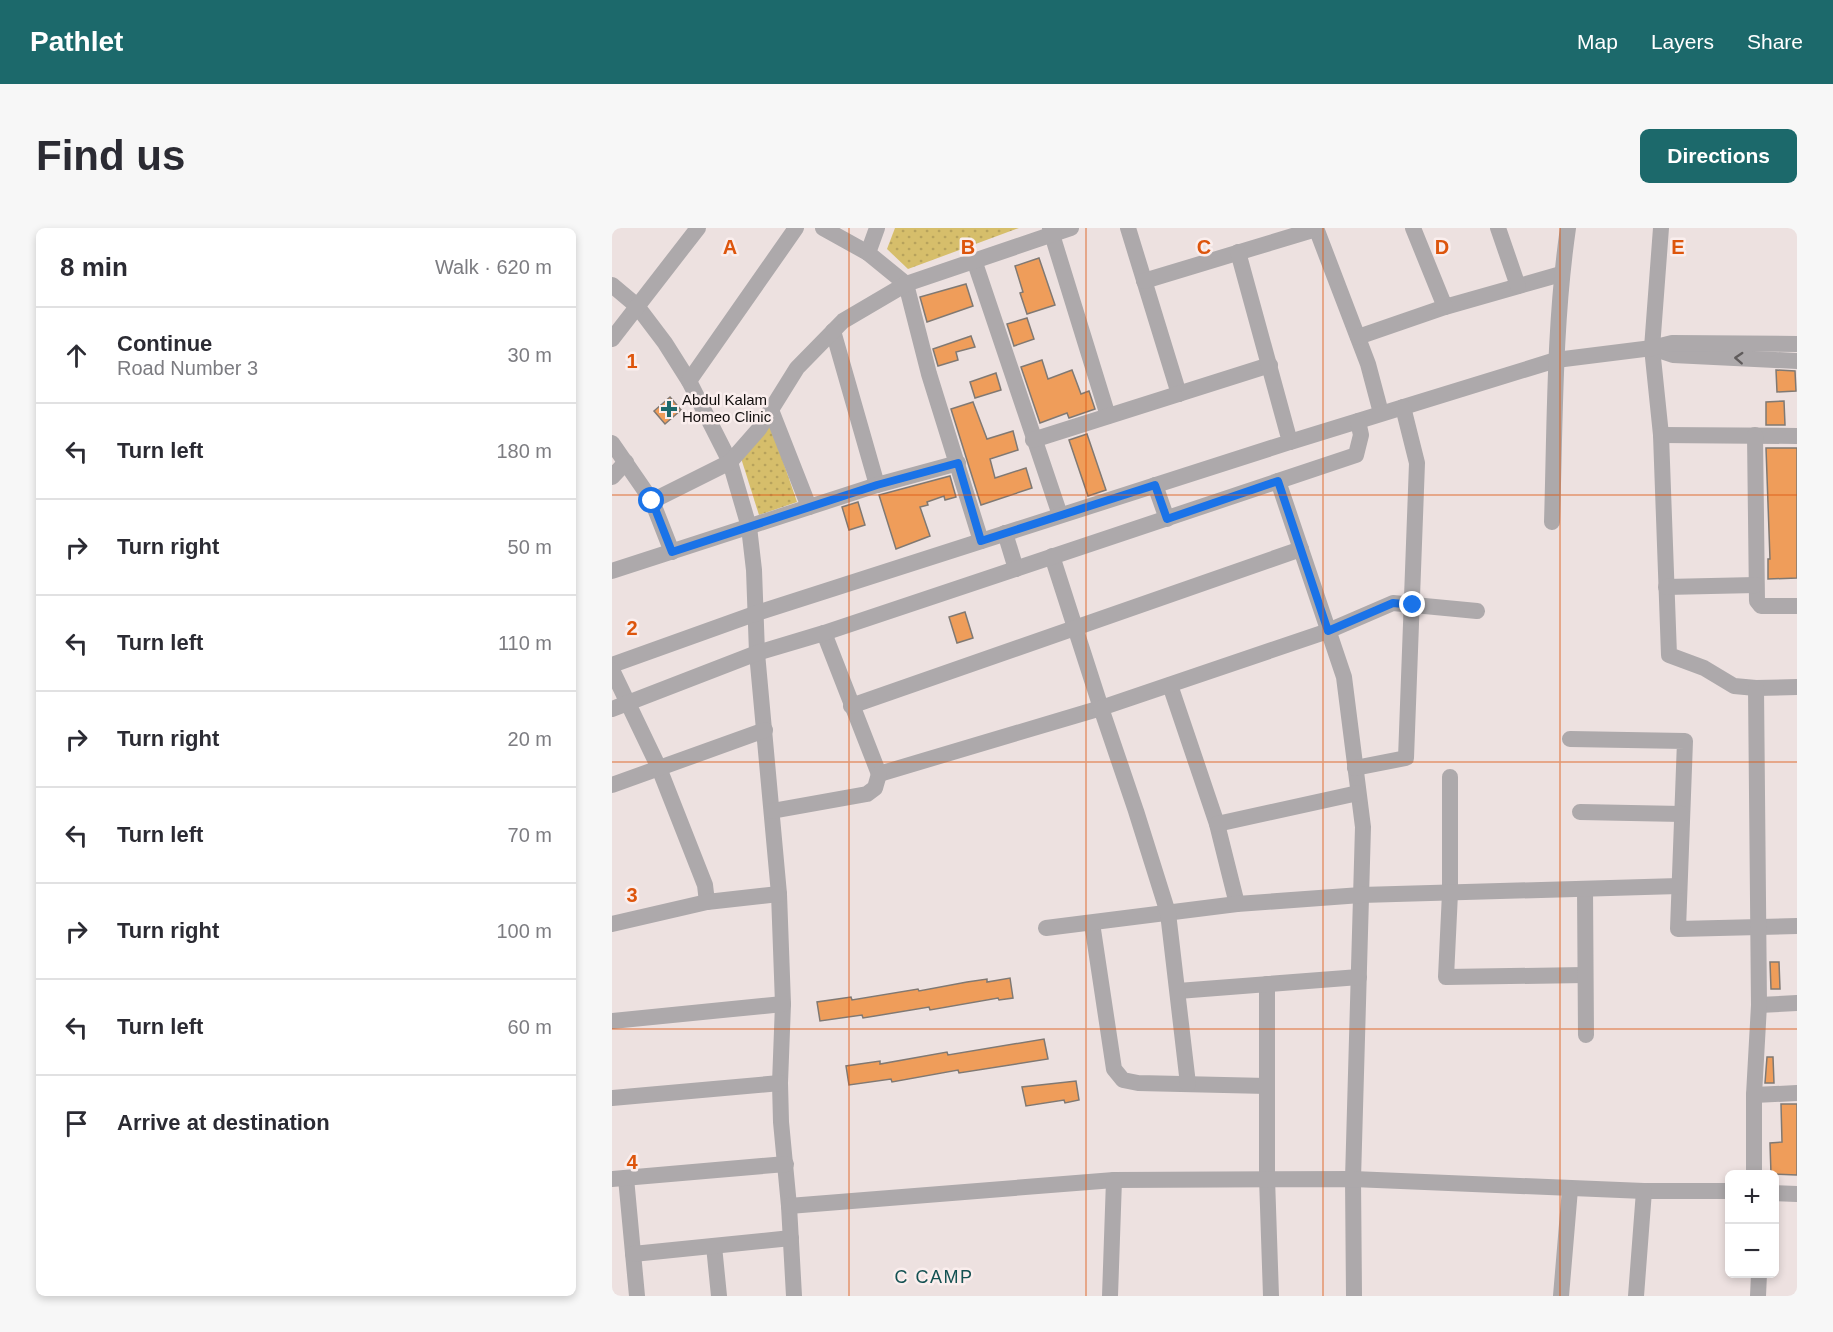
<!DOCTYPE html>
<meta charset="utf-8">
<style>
:root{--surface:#fff;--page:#f7f7f7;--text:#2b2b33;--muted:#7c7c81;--line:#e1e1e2;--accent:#1c696b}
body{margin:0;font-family:Helvetica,sans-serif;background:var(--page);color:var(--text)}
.controls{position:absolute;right:18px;bottom:18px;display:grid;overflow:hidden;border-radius:9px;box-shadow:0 3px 9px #0003}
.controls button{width:54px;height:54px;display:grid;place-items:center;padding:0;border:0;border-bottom:2px solid var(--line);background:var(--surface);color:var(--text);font:30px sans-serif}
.stop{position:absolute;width:18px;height:18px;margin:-14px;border:4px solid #1a73e8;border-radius:50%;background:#fff}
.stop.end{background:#1a73e8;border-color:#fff;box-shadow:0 2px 6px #0008}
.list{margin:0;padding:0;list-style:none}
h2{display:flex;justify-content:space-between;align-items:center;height:78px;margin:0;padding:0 24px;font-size:26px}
h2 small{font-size:20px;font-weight:400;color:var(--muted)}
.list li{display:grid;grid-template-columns:39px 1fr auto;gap:18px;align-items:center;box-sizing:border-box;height:96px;padding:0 24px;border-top:2px solid var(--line)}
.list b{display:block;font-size:22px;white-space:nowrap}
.list p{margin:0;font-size:20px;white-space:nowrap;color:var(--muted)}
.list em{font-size:20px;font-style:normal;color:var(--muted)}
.icon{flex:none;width:33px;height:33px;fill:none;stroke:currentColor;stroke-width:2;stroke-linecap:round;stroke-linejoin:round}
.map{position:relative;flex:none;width:1185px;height:1068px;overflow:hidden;border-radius:9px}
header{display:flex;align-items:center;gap:36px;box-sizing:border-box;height:84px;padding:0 30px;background:var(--accent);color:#fff}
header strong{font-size:28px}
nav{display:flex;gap:33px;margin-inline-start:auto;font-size:21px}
.intro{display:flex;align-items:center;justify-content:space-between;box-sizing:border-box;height:144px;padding:0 36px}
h1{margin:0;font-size:42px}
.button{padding:15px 27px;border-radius:9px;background:var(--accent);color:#fff;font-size:21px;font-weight:700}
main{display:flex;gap:36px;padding:0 36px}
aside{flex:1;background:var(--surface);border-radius:9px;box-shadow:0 3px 9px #0003}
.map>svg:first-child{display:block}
.grass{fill:url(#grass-dots)}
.building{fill:#ef9d5a;stroke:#807973;stroke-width:1.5}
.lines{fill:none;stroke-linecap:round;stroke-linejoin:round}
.minor{stroke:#ada9ab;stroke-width:16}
.oneway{stroke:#605c5c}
.route{stroke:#1a73e8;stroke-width:8}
.grid{fill:none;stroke:#dd550c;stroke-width:1.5;stroke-opacity:0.55}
.poi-dot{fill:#1c696b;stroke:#faeeed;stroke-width:2}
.labels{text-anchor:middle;stroke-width:5;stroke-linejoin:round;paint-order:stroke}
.poi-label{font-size:15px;fill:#120f0e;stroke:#faeeed;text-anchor:start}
.quarter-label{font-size:18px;letter-spacing:1.5px;fill:#135152;stroke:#faeeed}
.grid-label{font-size:20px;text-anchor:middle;font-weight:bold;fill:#dd550c;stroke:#faeeed;stroke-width:5;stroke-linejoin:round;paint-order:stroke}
</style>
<header>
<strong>Pathlet</strong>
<nav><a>Map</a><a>Layers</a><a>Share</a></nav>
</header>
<div class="intro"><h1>Find us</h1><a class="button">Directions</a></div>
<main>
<aside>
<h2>8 min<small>Walk · 620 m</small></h2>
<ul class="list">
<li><svg class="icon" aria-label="ahead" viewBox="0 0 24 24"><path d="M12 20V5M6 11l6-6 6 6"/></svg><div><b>Continue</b><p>Road Number 3</p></div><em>30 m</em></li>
<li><svg class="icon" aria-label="left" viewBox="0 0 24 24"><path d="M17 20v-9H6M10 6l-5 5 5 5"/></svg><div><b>Turn left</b></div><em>180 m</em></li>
<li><svg class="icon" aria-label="right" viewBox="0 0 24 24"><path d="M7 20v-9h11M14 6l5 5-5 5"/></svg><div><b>Turn right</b></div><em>50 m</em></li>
<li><svg class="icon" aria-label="left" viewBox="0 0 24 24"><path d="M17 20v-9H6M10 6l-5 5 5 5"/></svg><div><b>Turn left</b></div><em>110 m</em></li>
<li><svg class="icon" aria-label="right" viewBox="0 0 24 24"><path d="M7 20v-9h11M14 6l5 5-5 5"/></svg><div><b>Turn right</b></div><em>20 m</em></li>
<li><svg class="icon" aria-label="left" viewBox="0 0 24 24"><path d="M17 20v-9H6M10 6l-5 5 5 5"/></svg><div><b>Turn left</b></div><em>70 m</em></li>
<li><svg class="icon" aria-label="right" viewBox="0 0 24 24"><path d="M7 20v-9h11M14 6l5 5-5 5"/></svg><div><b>Turn right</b></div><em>100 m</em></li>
<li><svg class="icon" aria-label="left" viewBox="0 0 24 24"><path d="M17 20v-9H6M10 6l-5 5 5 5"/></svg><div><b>Turn left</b></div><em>60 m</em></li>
<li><svg class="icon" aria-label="arrive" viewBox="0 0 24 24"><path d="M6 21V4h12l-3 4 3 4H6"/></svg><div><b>Arrive at destination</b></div></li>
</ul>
</aside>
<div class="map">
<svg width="1185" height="1068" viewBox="0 0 1185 1068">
<defs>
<pattern id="grass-dots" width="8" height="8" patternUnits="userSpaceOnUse" patternTransform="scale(1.5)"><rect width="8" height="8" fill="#d6be6b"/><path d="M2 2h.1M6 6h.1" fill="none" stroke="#b7a25c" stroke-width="1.8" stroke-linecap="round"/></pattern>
</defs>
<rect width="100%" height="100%" fill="#ede1e0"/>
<!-- grass -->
<g class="grass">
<path d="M 283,0 L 407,0 L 296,41 L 275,21 Z"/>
<path d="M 158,195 L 185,274 L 147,287 L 129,230 Z"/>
</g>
<!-- building -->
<g class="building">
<path d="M 427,30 L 443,77 L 415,86 L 408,65 L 411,64 L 403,38 Z"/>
<path d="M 354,56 L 361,78 L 315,94 L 308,69 Z"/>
<path d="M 415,90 L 422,111 L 402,118 L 395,96 Z"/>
<path d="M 359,108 L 363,119 L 344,124 L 346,132 L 326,138 L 321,121 Z"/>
<path d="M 430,132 L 436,151 L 460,142 L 469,166 L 477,163 L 483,181 L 457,190 L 455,185 L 428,195 L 409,139 Z"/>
<path d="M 1164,142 L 1183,143 L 1184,163 L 1165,164 Z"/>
<path d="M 384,145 L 389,162 L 363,170 L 358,154 Z"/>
<path d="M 58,169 L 69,182 L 53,196 L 42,183 Z"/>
<path d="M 1172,173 L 1173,197 L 1154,197 L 1154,174 Z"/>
<path d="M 361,174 L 375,211 L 401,203 L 406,222 L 378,231 L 383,250 L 414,240 L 420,260 L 369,277 L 339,181 Z"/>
<path d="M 475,206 L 494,262 L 476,268 L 457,212 Z"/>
<path d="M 1154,220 L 1185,220 L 1185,350 L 1156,351 L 1156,331 L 1158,331 Z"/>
<path d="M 338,248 L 344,269 L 333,272 L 332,268 L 315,274 L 316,277 L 308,279 L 318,308 L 284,321 L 267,267 Z"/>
<path d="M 246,274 L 253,297 L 237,302 L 230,279 Z"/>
<path d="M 353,384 L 361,410 L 345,415 L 337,389 Z"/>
<path d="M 1158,734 L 1167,734 L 1168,761 L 1159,761 Z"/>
<path d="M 398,750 L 401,770 L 387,772 L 386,770 L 318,782 L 317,779 L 251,790 L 250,787 L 208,793 L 205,774 L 239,769 L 240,772 L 306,761 L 307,763 L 355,754 L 375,751 L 375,754 Z"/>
<path d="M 432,811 L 436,831 L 347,845 L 346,842 L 280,854 L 279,851 L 237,857 L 234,838 L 268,833 L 268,836 L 335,824 L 336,827 Z"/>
<path d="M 1155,829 L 1161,829 L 1162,855 L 1153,855 Z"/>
<path d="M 464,853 L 467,872 L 453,875 L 452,872 L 414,878 L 410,859 Z"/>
<path d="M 1169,876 L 1185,876 L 1185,947 L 1159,946 L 1158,915 L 1170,914 Z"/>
</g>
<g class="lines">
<!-- minor -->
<g class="minor">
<path d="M 211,0 L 256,25"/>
<path d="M 265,0 L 256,25 L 294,56 L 317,146 L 369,313"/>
<path d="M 438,0 L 496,188"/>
<path d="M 516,0 L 567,166"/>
<path d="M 704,0 L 756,136 L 769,185"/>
<path d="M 801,0 L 833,79 L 949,46"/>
<path d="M 886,0 L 906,58"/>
<path d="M 1049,0 L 1040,120 L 1049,207 L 1057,427 L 1092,440 L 1122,458 L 1144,460 L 1185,459"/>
<path d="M 362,32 L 448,287"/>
<path d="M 532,53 L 704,1"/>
<path d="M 0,57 L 25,78 L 53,115 L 77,153 L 118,234 L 137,299 L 142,342 L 145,425 L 167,666 L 171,776 L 168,855 L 169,894 L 177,978 L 182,1068"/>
<path d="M 221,103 L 265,257"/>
<path d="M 746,109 L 833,79"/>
<path d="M 0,111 L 86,0"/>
<path d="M 1040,120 L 1061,127 L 1185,133"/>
<path d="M 77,153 L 184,0"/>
<path d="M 159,182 L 197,279"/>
<path d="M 1049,207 L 1185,208"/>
<path d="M 1143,207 L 1145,373 L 1149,378 L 1185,378"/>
<path d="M 421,212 L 658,137"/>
<path d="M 678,214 L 944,132 L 1040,120 L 1060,115 L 1185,116"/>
<path d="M 0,215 L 40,273 L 60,324"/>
<path d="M 0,249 L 14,234"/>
<path d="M 666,253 L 732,449 L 751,599 L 741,951 L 742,1068"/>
<path d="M 543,257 L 555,291"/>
<path d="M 40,273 L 118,234 L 147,201 L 185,140 L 231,93 L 294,56 L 459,0"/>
<path d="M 940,294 C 943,196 942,97 956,0"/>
<path d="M 393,305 L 404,341"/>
<path d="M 0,343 L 265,257 L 346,235"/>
<path d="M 1054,359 L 1144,357"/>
<path d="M 212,405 L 267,546 L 489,480 L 440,328"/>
<path d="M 0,437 L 145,385 L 678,214 L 626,24"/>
<path d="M 0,442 L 47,540 L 93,657 L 95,674"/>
<path d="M 558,457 L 605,596 L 625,676"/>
<path d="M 239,478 L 689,321"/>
<path d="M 0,481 L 145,425 L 212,405 L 744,227 L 749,207 L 746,193"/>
<path d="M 958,511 L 1073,513 L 1066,701 L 1185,698"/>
<path d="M 743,540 L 794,530 L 805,235 L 791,179"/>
<path d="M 838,549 L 838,665 L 834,749 L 973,747"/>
<path d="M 0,557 L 153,502"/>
<path d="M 160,583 L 255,566 L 263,560 L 267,546"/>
<path d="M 968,584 L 1070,586"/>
<path d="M 605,596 L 746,565"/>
<path d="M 973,661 L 974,807"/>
<path d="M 480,695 L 502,841 L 511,852 L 526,855 L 655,858"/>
<path d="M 0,696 L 95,674 L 167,666"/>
<path d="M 434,700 L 625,676 L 749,667 L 1067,658"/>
<path d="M 655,756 L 655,950 L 659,1068"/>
<path d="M 566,763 L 747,749"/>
<path d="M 1147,777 L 1185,775"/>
<path d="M 0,793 L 171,776"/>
<path d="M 576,856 L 556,685 L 524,583 L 489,480 L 716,403 L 781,375 L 865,383"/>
<path d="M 1142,867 L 1185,865"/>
<path d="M 0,870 L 168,855"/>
<path d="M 1142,946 L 1142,867 L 1147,777 L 1144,460"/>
<path d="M 14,950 L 25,1068"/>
<path d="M 0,951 L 174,936"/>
<path d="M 1162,965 L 1185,966"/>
<path d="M 177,978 L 502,952 L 741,951 L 1032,963 L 1118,963"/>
<path d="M 102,1018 L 107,1068"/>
<path d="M 21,1026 L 179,1010"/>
<path d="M 498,1068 L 502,952"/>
<path d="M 949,1068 L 958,961"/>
<path d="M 1024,1068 L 1032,963"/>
<path d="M 1146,1068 L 1147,1046"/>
</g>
</g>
<!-- one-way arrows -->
<defs><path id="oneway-chevron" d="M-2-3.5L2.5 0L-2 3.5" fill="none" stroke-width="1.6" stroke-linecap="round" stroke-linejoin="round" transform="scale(1.5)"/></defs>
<use class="oneway" href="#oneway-chevron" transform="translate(1127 130) rotate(-177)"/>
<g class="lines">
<!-- route -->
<path class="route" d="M 40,273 L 60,324 L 265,257 L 346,235 L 369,313 L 543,257 L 555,291 L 666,253 L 716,403 L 781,375 L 801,377"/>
</g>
<!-- grid -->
<path class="grid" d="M 237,0 L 237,1068M 474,0 L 474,1068M 711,0 L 711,1068M 948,0 L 948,1068M 0,267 L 1185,267M 0,534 L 1185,534M 0,801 L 1185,801"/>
<!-- markers -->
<path class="poi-dot" d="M54 172h6v6h6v6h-6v6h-6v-6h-6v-6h6z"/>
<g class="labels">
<!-- poi labels -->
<g class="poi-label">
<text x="70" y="177">Abdul Kalam<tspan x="70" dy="17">Homeo Clinic</tspan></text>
</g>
<!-- quarter labels -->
<g class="quarter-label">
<text x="322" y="1055">C CAMP</text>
</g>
</g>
<g class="grid-label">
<text x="118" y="26">A</text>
<text x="356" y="26">B</text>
<text x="592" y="26">C</text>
<text x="830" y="26">D</text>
<text x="1066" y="26">E</text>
<text x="20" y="140">1</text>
<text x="20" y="407">2</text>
<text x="20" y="674">3</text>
<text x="20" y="941">4</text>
</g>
</svg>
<div class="controls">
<button>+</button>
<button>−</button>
</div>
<div class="stop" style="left:40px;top:273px"></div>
<div class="stop end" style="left:801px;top:377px"></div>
</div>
</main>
